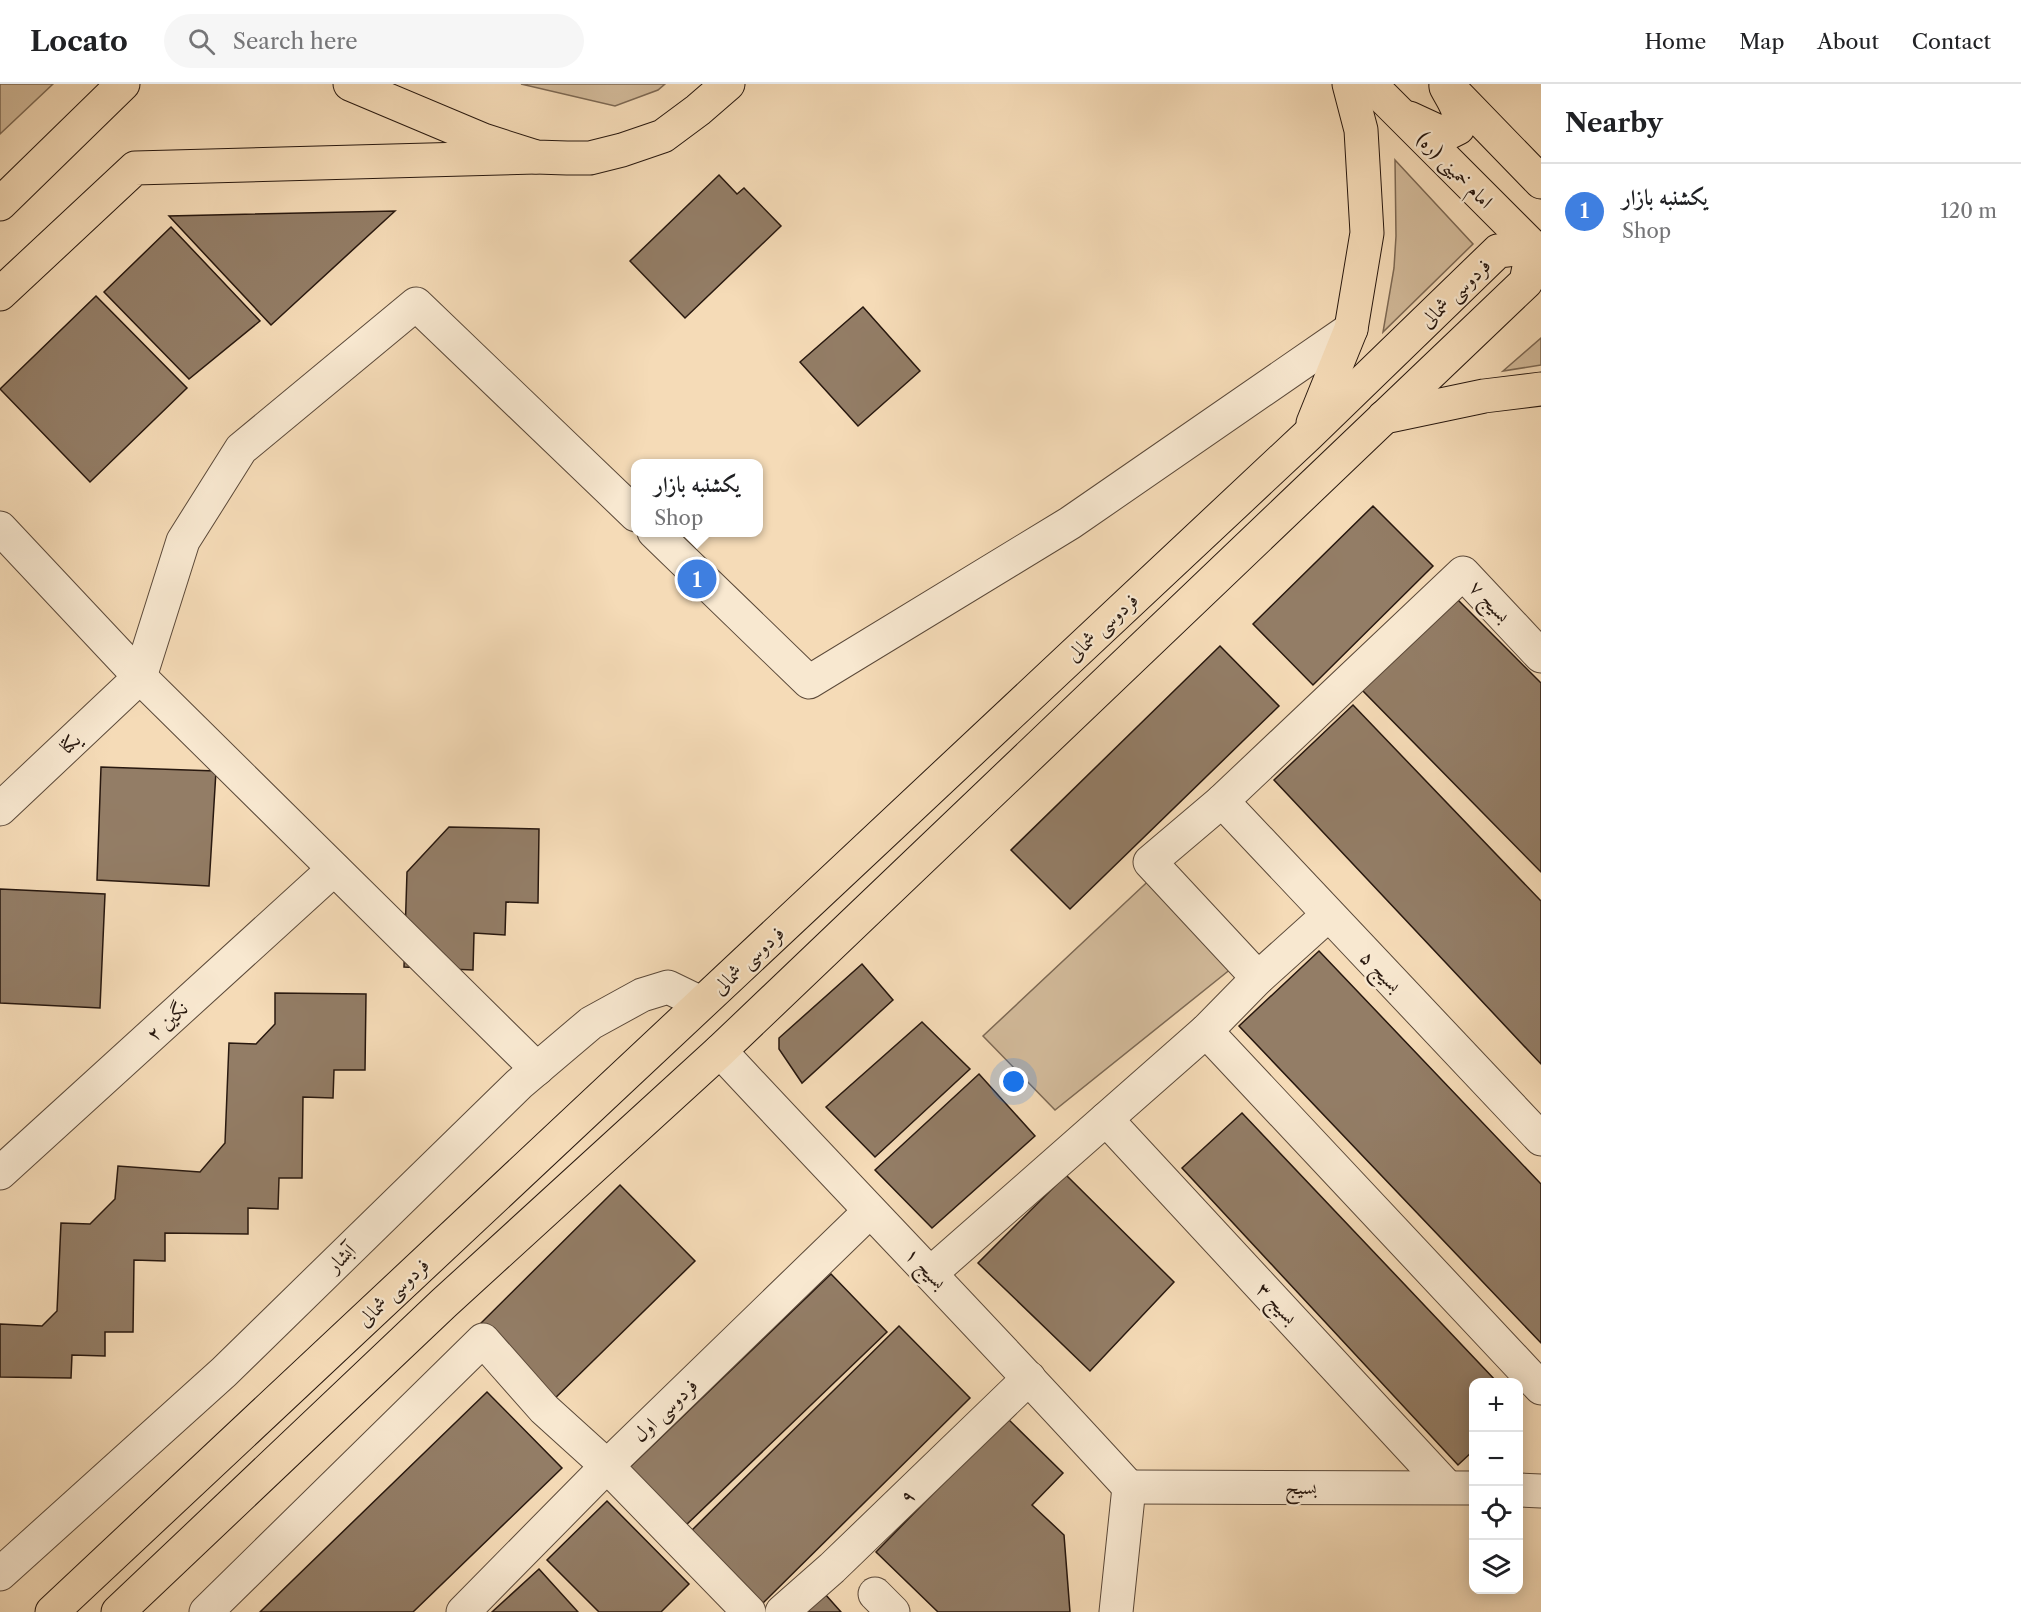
<!DOCTYPE html>
<meta charset="utf-8">
<style>
:root{--surface:#fff;--page:#f6f6f6;--text:#202124;--muted:#757577;--line:#e0e0e0;--accent:#8f2418}
body{margin:0;font-family:"Libre Caslon Text",Amiri,serif;background:var(--page);color:var(--text)}
.controls{position:absolute;right:18px;bottom:18px;display:grid;overflow:hidden;border-radius:12px;box-shadow:0 3px 15px #0003}
.controls button{width:54px;height:54px;display:grid;place-items:center;padding:0;border:0;border-bottom:2px solid var(--line);background:var(--surface);color:var(--text);font:30px sans-serif}
.you{position:absolute;left:1014px;top:998px;width:21px;height:21px;margin:-15px;border:4px solid #fff;border-radius:50%;background:#1a73e8;box-shadow:0 0 0 9px #1a73e833}
.badge{display:grid;place-items:center;width:39px;height:39px;border-radius:50%;background:var(--accent);color:#fff;font-size:20px;font-weight:700}
.pin{position:absolute;translate:-50% -50%;border:3px solid #fff;box-shadow:0 2px 6px #0006}
.popup{position:absolute;left:631px;top:375px;width:132px;height:78px;box-sizing:border-box;display:grid;place-content:center;border-radius:12px;background:var(--surface);filter:drop-shadow(0 2px 4px #0005);font-size:20px;white-space:nowrap;color:var(--muted)}
.popup b{font-size:22px;color:var(--text)}
.popup::after{content:'';position:absolute;left:50%;top:100%;margin-left:-12px;border:12px solid transparent;border-top-color:var(--surface)}
.list{margin:0;padding:0;list-style:none}
h2{display:flex;justify-content:space-between;align-items:center;height:78px;margin:0;padding:0 24px;font-size:26px}
h2 small{font-size:20px;font-weight:400;color:var(--muted)}
.list li{display:grid;grid-template-columns:39px 1fr auto;gap:18px;align-items:center;box-sizing:border-box;height:96px;padding:0 24px;border-top:2px solid var(--line)}
.list b{display:block;font-size:22px;white-space:nowrap}
.list p{margin:0;font-size:20px;white-space:nowrap;color:var(--muted)}
.list em{font-size:20px;font-style:normal;color:var(--muted)}
.icon{flex:none;width:33px;height:33px;fill:none;stroke:currentColor;stroke-width:2;stroke-linecap:round;stroke-linejoin:round}
.map{position:relative;flex:none;width:1541px;height:1528px;overflow:hidden}
header{display:flex;align-items:center;gap:36px;box-sizing:border-box;height:84px;padding:0 30px;background:var(--surface);border-bottom:2px solid var(--line)}
header strong{font-size:28px}
nav{display:flex;gap:33px;margin-inline-start:auto;font-size:21px}
.search{width:420px;height:54px;background:var(--page);display:flex;align-items:center;gap:15px;box-sizing:border-box;padding:0 21px;border-radius:33px;color:var(--muted);font-size:22px}
main{display:flex}
aside{flex:1;background:var(--surface)}
.map>svg:first-child{display:block}
.green{fill:#d2ba9a;stroke:#7d6954;stroke-width:1.5}
.building{fill:#937d66;stroke:#28180f;stroke-width:1.5}
.lines{fill:none;stroke-linecap:round;stroke-linejoin:round}
.minor-casing{stroke:#5b4939;stroke-width:35}
.major-casing{stroke:#28180f;stroke-width:35}
.minor{stroke:#f8e8d0;stroke-width:33}
.major{stroke:#f5dbb7;stroke-width:33}
.labels{text-anchor:middle;stroke-width:4.5;stroke-linejoin:round;paint-order:stroke}
.street-label{font-size:20px;fill:#28180f;stroke:#f8e8d0}
</style>
<header>
<strong>Locato</strong>
<div class="search"><svg class="icon" aria-label="search" viewBox="0 0 24 24"><circle cx="10" cy="10" r="6"/><path d="M15 15l6 6"/></svg>Search here</div>
<nav><a>Home</a><a>Map</a><a>About</a><a>Contact</a></nav>
</header>
<main>
<div class="map">
<svg width="1541" height="1528" viewBox="0 0 1541 1528">
<rect width="100%" height="100%" fill="#f5dbb7"/>
<filter id="stains"><feTurbulence type="fractalNoise" baseFrequency=".00333" numOctaves="4"/><feColorMatrix values="0 0 0 0 .2 0 0 0 0 .09 0 0 0 0 .02 0 0 0 .5 -.17"/></filter>
<radialGradient id="worn" r=".72"><stop offset=".6" stop-color="#630" stop-opacity="0"/><stop offset="1" stop-color="#630" stop-opacity=".3"/></radialGradient>
<!-- green -->
<g class="green">
<path d="M 0,0 L 53,0 L 0,50 Z"/>
<path d="M 521,0 L 665,0 L 658,6 L 615,22 Z"/>
<path d="M 1395,76 L 1473,160 L 1383,248 L 1394,184 L 1396,152 Z"/>
<path d="M 1541,254 L 1541,281 L 1503,287 Z"/>
<path d="M 1159,787 L 1242,876 L 1055,1026 L 983,952 Z"/>
</g>
<!-- building -->
<g class="building">
<path d="M 719,91 L 737,110 L 744,104 L 781,142 L 685,234 L 630,177 Z"/>
<path d="M 395,127 L 271,241 L 169,132 Z"/>
<path d="M 171,143 L 260,237 L 189,295 L 104,208 Z"/>
<path d="M 96,212 L 187,304 L 90,398 L 0,305 Z"/>
<path d="M 863,223 L 920,287 L 858,342 L 800,278 Z"/>
<path d="M 1373,422 L 1433,482 L 1313,601 L 1253,540 Z"/>
<path d="M 1456,514 L 1541,599 L 1541,788 L 1362,606 Z"/>
<path d="M 1220,562 L 1279,622 L 1070,825 L 1011,766 Z"/>
<path d="M 1353,621 L 1541,817 L 1541,980 L 1274,696 Z"/>
<path d="M 101,683 L 216,687 L 209,802 L 97,796 Z"/>
<path d="M 449,743 L 539,745 L 538,819 L 506,818 L 505,851 L 474,849 L 473,886 L 404,883 L 407,788 Z"/>
<path d="M 0,805 L 105,810 L 100,924 L 0,919 Z"/>
<path d="M 1319,867 L 1541,1100 L 1541,1259 L 1239,942 Z"/>
<path d="M 862,880 L 893,916 L 802,999 L 779,965 L 779,954 Z"/>
<path d="M 275,909 L 366,910 L 365,986 L 334,986 L 333,1014 L 303,1013 L 302,1094 L 279,1094 L 278,1125 L 248,1124 L 248,1150 L 165,1149 L 165,1177 L 134,1176 L 133,1248 L 105,1248 L 105,1272 L 72,1271 L 71,1294 L 0,1293 L 0,1240 L 42,1242 L 57,1227 L 61,1139 L 90,1140 L 115,1115 L 118,1082 L 200,1088 L 225,1059 L 229,959 L 256,960 L 275,940 Z"/>
<path d="M 922,938 L 970,985 L 875,1073 L 826,1023 Z"/>
<path d="M 979,990 L 1035,1052 L 932,1144 L 875,1086 Z"/>
<path d="M 1242,1029 L 1497,1298 L 1474,1298 L 1474,1366 L 1458,1381 L 1182,1084 Z"/>
<path d="M 1066,1091 L 1174,1198 L 1090,1287 L 978,1179 Z"/>
<path d="M 620,1101 L 695,1177 L 544,1325 L 470,1250 Z"/>
<path d="M 831,1190 L 887,1248 L 685,1442 L 629,1384 Z"/>
<path d="M 899,1242 L 970,1314 L 761,1521 L 689,1449 Z"/>
<path d="M 487,1308 L 562,1384 L 413,1528 L 260,1528 Z"/>
<path d="M 1007,1334 L 1063,1389 L 1032,1421 L 1064,1451 L 1070,1528 L 938,1528 L 876,1468 Z"/>
<path d="M 607,1417 L 689,1500 L 661,1528 L 599,1528 L 547,1476 Z"/>
<path d="M 539,1485 L 578,1528 L 492,1528 Z"/>
<path d="M 825,1510 L 841,1528 L 805,1528 Z"/>
</g>
<g class="lines">
<!-- minor casing -->
<g class="minor-casing">
<g id="minor">
<path d="M 0,444 L 140,593 L 537,985"/>
<path d="M 654,448 L 809,598 L 1070,439 L 1351,245"/>
<path d="M 1222,717 L 1541,1055"/>
<path d="M 0,725 L 140,593 L 183,457 L 241,365 L 416,220 L 636,431"/>
<path d="M 1258,894 L 1150,778 L 1222,717 L 1463,489 L 1541,572"/>
<path d="M 1206,947 L 1541,1304"/>
<path d="M 720,967 C 856,1113 995,1256 1129,1403"/>
<path d="M 1106,1035 L 1447,1403"/>
<path d="M 0,1089 L 334,785"/>
<path d="M 931,1189 L 1206,947 L 1258,894 L 1328,831"/>
<path d="M 1129,1403 L 1474,1404"/>
<path d="M 1518,1406 L 1541,1407"/>
<path d="M 0,1490 L 224,1288 L 519,1000 L 591,939 L 642,911 L 668,903 L 701,919"/>
<path d="M 875,1510 L 893,1528"/>
<path d="M 206,1528 L 483,1256 L 544,1325 L 607,1382 L 749,1528"/>
<path d="M 463,1528 L 607,1382 L 870,1127"/>
<path d="M 782,1528 L 832,1484 L 1029,1294"/>
<path d="M 1116,1528 L 1129,1403"/>
</g>
</g>
<!-- major casing -->
<g class="major-casing">
<g id="major">
<path d="M 350,0 L 483,56 L 536,73 L 567,74 L 590,74 L 622,66 L 663,52 L 698,26 L 728,0"/>
<path d="M 1370,0 L 1541,171"/>
<path d="M 1446,0 L 1541,98"/>
<path d="M 1409,34 L 1435,46 L 1448,49 L 1458,44 C 1462,27 1454,18 1446,3"/>
<path d="M 0,120 L 123,0"/>
<path d="M 0,210 L 135,84 L 536,73"/>
<path d="M 1384,333 L 1484,312 L 1541,305"/>
<path d="M 1313,339 L 1351,245 L 1367,149 L 1361,46 L 1349,0"/>
<path d="M 52,1528 L 1308,351 L 1498,167 L 1533,163"/>
<path d="M 118,1528 L 444,1219 L 720,967 L 1526,198 L 1533,163"/>
</g>
</g>
<!-- minor -->
<use href="#minor" class="minor"/>
<!-- major -->
<use href="#major" class="major"/>
</g>
<g class="labels">
<!-- street labels -->
<g class="street-label">
<text transform="translate(1455 86) rotate(45)" y="7">امام خمینی (ره)</text>
<text transform="translate(1455 209) rotate(-44)" y="7">فردوسی شمالی</text>
<text transform="translate(1490 517) rotate(47)" y="7">بسیج ۷</text>
<text transform="translate(1102 543) rotate(-43)" y="7">فردوسی شمالی</text>
<text transform="translate(70 659) rotate(-43)" y="7">یکتا</text>
<text transform="translate(748 876) rotate(-43)" y="7">فردوسی شمالی</text>
<text transform="translate(1381 887) rotate(46)" y="7">بسیج ۵</text>
<text transform="translate(167 937) rotate(-42)" y="7">نگین ۲</text>
<text transform="translate(341 1174) rotate(-44)" y="7">آبشار</text>
<text transform="translate(926 1184) rotate(46)" y="7">بسیج ۱</text>
<text transform="translate(393 1208) rotate(-43)" y="7">فردوسی شمالی</text>
<text transform="translate(1277 1219) rotate(47)" y="7">بسیج ۳</text>
<text transform="translate(665 1326) rotate(-44)" y="7">فردوسی اول</text>
<text x="1301" y="1410">بسیج</text>
<text transform="translate(907 1412) rotate(-44)" y="7">۹</text>
</g>
</g>
<rect width="100%" height="100%" filter="url(#stains)"/>
<rect width="100%" height="100%" fill="url(#worn)"/>
</svg>
<div class="controls">
<button>+</button>
<button>−</button>
<button><svg class="icon" aria-label="locate" viewBox="0 0 24 24"><circle cx="12" cy="12" r="6"/><path d="M12 2v4M12 18v4M2 12h4M18 12h4"/></svg></button>
<button><svg class="icon" aria-label="layers" viewBox="0 0 24 24"><path d="M12 4l9 5-9 5-9-5zM3 14l9 5 9-5"/></svg></button>
</div>
<div class="you"></div>
<div class="pin badge" style="left:697px;top:495px;background:#3f7fe0">1</div>
<div class="popup"><b>یکشنبه بازار</b>Shop</div>
</div>
<aside>
<h2>Nearby<small></small></h2>
<ul class="list">
<li><span class="badge" style="background:#3f7fe0">1</span><div><b>یکشنبه بازار</b><p>Shop</p></div><em>120 m</em></li>
</ul>
</aside>
</main>
